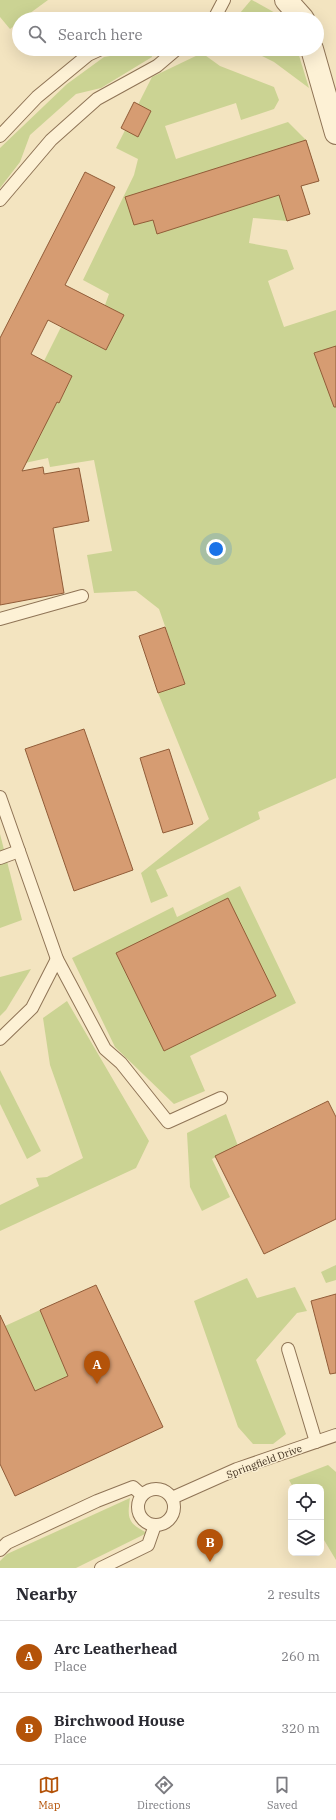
<!DOCTYPE html>
<style>
:root{--surface:#fff;--page:#f2f2f3;--text:#2b2b33;--muted:#7c7c81;--line:#e1e1e2;--accent:#b45309}
body{margin:0;font-family:"IBM Plex Serif",serif;background:var(--page);color:var(--text)}
.controls{position:absolute;right:12px;bottom:12px;display:grid;overflow:hidden;border-radius:8px;box-shadow:0 4px 16px #0002}
.controls button{width:36px;height:36px;display:grid;place-items:center;padding:0;border:0;border-bottom:1px solid var(--line);background:var(--surface);color:var(--text);font:20px sans-serif}
.you{position:absolute;left:216px;top:549px;width:14px;height:14px;margin:-10px;border:3px solid #fff;border-radius:50%;background:#1a73e8;box-shadow:0 0 0 6px #1a73e833}
.badge{display:grid;place-items:center;width:26px;height:26px;border-radius:50%;background:var(--accent);color:#fff;font-size:13px;font-weight:700}
.pin{position:absolute;translate:-50% -33px;filter:drop-shadow(0 1px 2px #0008)}
.pin::after{content:'';position:absolute;top:21px;width:14px;height:12px;background:inherit;clip-path:polygon(0 0,100% 0,50% 100%)}
.list{margin:0;padding:0;list-style:none}
h2{display:flex;justify-content:space-between;align-items:center;height:52px;margin:0;padding:0 16px;font-size:17px}
h2 small{font-size:13px;font-weight:400;color:var(--muted)}
.list li{display:grid;grid-template-columns:26px 1fr auto;gap:12px;align-items:center;box-sizing:border-box;height:72px;padding:0 16px;border-top:1px solid var(--line)}
.list b{display:block;font-size:15px;white-space:nowrap}
.list p{margin:0;font-size:13px;white-space:nowrap;color:var(--muted)}
.list em{font-size:13px;font-style:normal;color:var(--muted)}
.icon{flex:none;width:22px;height:22px;fill:none;stroke:currentColor;stroke-width:2;stroke-linecap:round;stroke-linejoin:round}
.map{position:relative;flex:none;width:336px;height:1568px;overflow:hidden}
.search{position:absolute;background:var(--surface);box-shadow:0 4px 16px #0002;left:12px;right:12px;top:12px;height:44px;display:flex;align-items:center;gap:10px;box-sizing:border-box;padding:0 14px;border-radius:22px;color:var(--muted);font-size:15px}
.sheet{height:196px;background:var(--surface)}
nav{display:flex;justify-content:space-around;align-items:center;box-sizing:border-box;height:56px;border-top:1px solid var(--line);background:var(--surface);font-size:11px;color:var(--muted)}
nav a{display:grid;justify-items:center;gap:2px}
nav .on{color:var(--accent)}
.map>svg:first-child{display:block}
.green{fill:#cbd393}
.building{fill:#d69c72;stroke:#915c38}
.lines{fill:none;stroke-linecap:round;stroke-linejoin:round}
.lane-casing{stroke:#8f7456;stroke-width:14}
.street-casing{stroke:#8f7456;stroke-width:24}
.lane{stroke:#fdf1d5;stroke-width:12}
.street{stroke:#fdf1d5;stroke-width:22}
.labels{text-anchor:middle;stroke-width:3;stroke-linejoin:round;paint-order:stroke}
.street-label{font-size:10px;fill:#3d2c1c;stroke:#faeed1}
</style>
<div class="map">
<svg width="336" height="1568" viewBox="0 0 336 1568">
<rect width="100%" height="100%" fill="#f3e4c0"/>
<!-- green -->
<g class="green">
<path d="M 0,0 L 48,0 L 22,19 L 19,19 L 19,22 L 10,29 L 0,17 Z"/>
<path d="M 251,0 L 252,0 L 286,19 L 237,19 L 240,13 Z"/>
<path d="M 248,49 L 297,49 L 309,88 L 274,62 Z"/>
<path d="M 133,52 L 151,52 L 152,57 L 101,88 L 76,94 L 30,135 L 20,162 L 0,188 L 0,148 L 67,84 L 104,57 Z"/>
<path d="M 202,53 L 220,66 L 274,87 L 279,100 L 274,109 L 241,120 L 236,103 L 165,126 L 176,159 L 288,122 L 306,140 L 319,181 L 301,186 L 310,214 L 287,221 L 253,218 L 249,243 L 287,250 L 294,269 L 268,281 L 284,327 L 336,310 L 336,778 L 258,812 L 260,819 L 156,870 L 168,896 L 151,903 L 141,873 L 209,819 L 158,693 L 185,683 L 159,609 L 136,591 L 94,593 L 87,555 L 112,551 L 94,460 L 50,467 L 48,458 L 20,464 L 28,446 L 33,449 L 43,430 L 39,393 L 59,403 L 72,376 L 44,361 L 61,327 L 106,350 L 105,305 L 109,294 L 83,280 L 134,175 L 138,159 L 116,148 L 152,77 Z"/>
<path d="M 0,834 L 22,920 L 0,928 Z"/>
<path d="M 240,886 L 296,1003 L 190,1056 L 205,1091 L 174,1104 L 115,1047 L 72,958 L 173,907 L 177,917 Z"/>
<path d="M 31,969 L 6,1010 L 0,1016 L 0,977 Z"/>
<path d="M 67,1001 L 149,1141 L 136,1168 L 0,1231 L 0,1205 L 39,1186 L 36,1178 L 47,1177 L 83,1158 L 50,1065 L 43,1018 Z"/>
<path d="M 0,1070 L 41,1151 L 27,1159 L 0,1104 Z"/>
<path d="M 226,1114 L 238,1146 L 212,1159 L 230,1197 L 202,1211 L 190,1187 L 187,1133 Z"/>
<path d="M 336,1265 L 336,1280 L 326,1283 L 321,1272 Z"/>
<path d="M 247,1278 L 257,1298 L 295,1287 L 307,1311 L 297,1313 L 256,1360 L 286,1434 L 273,1444 L 253,1444 L 238,1427 L 194,1301 Z"/>
<path d="M 40,1310 L 68,1376 L 35,1391 L 5,1326 Z"/>
<path d="M 328,1465 L 336,1472 L 336,1560 L 321,1535 L 321,1487 L 293,1487 L 289,1480 Z"/>
<path d="M 130,1498 C 127,1519 128,1523 147,1533 L 76,1568 L 0,1568 L 0,1561 L 7,1554 Z"/>
</g>
<!-- building -->
<g class="building">
<path d="M 134,102 L 151,111 L 138,137 L 121,128 Z"/>
<path d="M 306,140 L 319,181 L 301,186 L 310,214 L 287,221 L 279,195 L 157,234 L 153,220 L 134,225 L 125,197 Z"/>
<path d="M 85,172 L 115,187 L 65,285 L 124,315 L 106,350 L 48,320 L 31,354 L 72,376 L 59,403 L 57,402 L 22,471 L 43,467 L 44,474 L 79,468 L 89,521 L 53,528 L 64,593 L 0,605 L 0,338 Z"/>
<path d="M 336,346 L 336,407 L 334,407 L 314,353 Z"/>
<path d="M 165,627 L 185,684 L 158,693 L 139,636 Z"/>
<path d="M 84,729 L 133,870 L 74,891 L 25,749 Z"/>
<path d="M 169,749 L 193,824 L 163,833 L 140,758 Z"/>
<path d="M 228,898 L 276,996 L 164,1051 L 116,953 Z"/>
<path d="M 328,1101 L 336,1117 L 336,1219 L 264,1254 L 215,1156 Z"/>
<path d="M 96,1285 L 163,1427 L 15,1496 L 0,1464 L 0,1315 L 35,1391 L 68,1376 L 40,1310 Z"/>
<path d="M 336,1294 L 336,1373 L 330,1374 L 311,1301 Z"/>
</g>
<g class="lines">
<!-- lane casing -->
<g class="lane-casing">
<g id="lane">
<path d="M 214,19 L 224,0"/>
<path d="M 0,136 L 37,97 L 88,55 L 101,49"/>
<path d="M 0,200 L 51,140 L 97,99 L 157,66 L 177,49"/>
<path d="M 0,619 L 82,596"/>
<path d="M 0,797 L 57,959 L 105,1049 L 121,1063 L 168,1122 L 221,1098"/>
<path d="M 0,858 L 19,851"/>
<path d="M 0,1039 L 32,1008 L 57,959"/>
<path d="M 288,1349 L 316,1442"/>
<circle cx="156" cy="1507" r="18"/>
<path d="M 172,1498 L 237,1469 L 336,1435"/>
<path d="M 0,1550 L 7,1543 L 97,1501 L 133,1487 L 142,1495"/>
<path d="M 101,1568 L 148,1545 L 155,1525"/>
</g>
</g>
<!-- street casing -->
<g class="street-casing">
<g id="street">
<path d="M 286,0 L 303,19"/>
<path d="M 312,49 L 336,133"/>
</g>
</g>
<!-- lane -->
<use href="#lane" class="lane"/>
<!-- street -->
<use href="#street" class="street"/>
</g>
<g class="labels">
<!-- street labels -->
<g class="street-label">
<text transform="translate(264 1461) rotate(-20)" y="4">Springfield Drive</text>
</g>
</g>
</svg>
<div class="controls">
<button><svg class="icon" aria-label="locate" viewBox="0 0 24 24"><circle cx="12" cy="12" r="6"/><path d="M12 2v4M12 18v4M2 12h4M18 12h4"/></svg></button>
<button><svg class="icon" aria-label="layers" viewBox="0 0 24 24"><path d="M12 4l9 5-9 5-9-5zM3 14l9 5 9-5"/></svg></button>
</div>
<div class="you"></div>
<div class="pin badge" style="left:97px;top:1384px">A</div>
<div class="pin badge" style="left:210px;top:1562px">B</div>
<div class="search"><svg class="icon" aria-label="search" viewBox="0 0 24 24"><circle cx="10" cy="10" r="6"/><path d="M15 15l6 6"/></svg>Search here</div>
</div>
<section class="sheet">
<h2>Nearby<small>2 results</small></h2>
<ul class="list">
<li><span class="badge">A</span><div><b>Arc Leatherhead</b><p>Place</p></div><em>260 m</em></li>
<li><span class="badge">B</span><div><b>Birchwood House</b><p>Place</p></div><em>320 m</em></li>
</ul>
</section>
<nav>
<a class="on"><svg class="icon" aria-label="map" viewBox="0 0 24 24"><path d="M3 6l6-2 6 2 6-2v14l-6 2-6-2-6 2zM9 4v14M15 6v14"/></svg>Map</a>
<a><svg class="icon" aria-label="directions" viewBox="0 0 24 24"><path d="M12 3l9 9-9 9-9-9zM9 14v-3h6M13 9l2 2-2 2"/></svg>Directions</a>
<a><svg class="icon" aria-label="saved" viewBox="0 0 24 24"><path d="M7 4h10v16l-5-4-5 4z"/></svg>Saved</a>
</nav>
